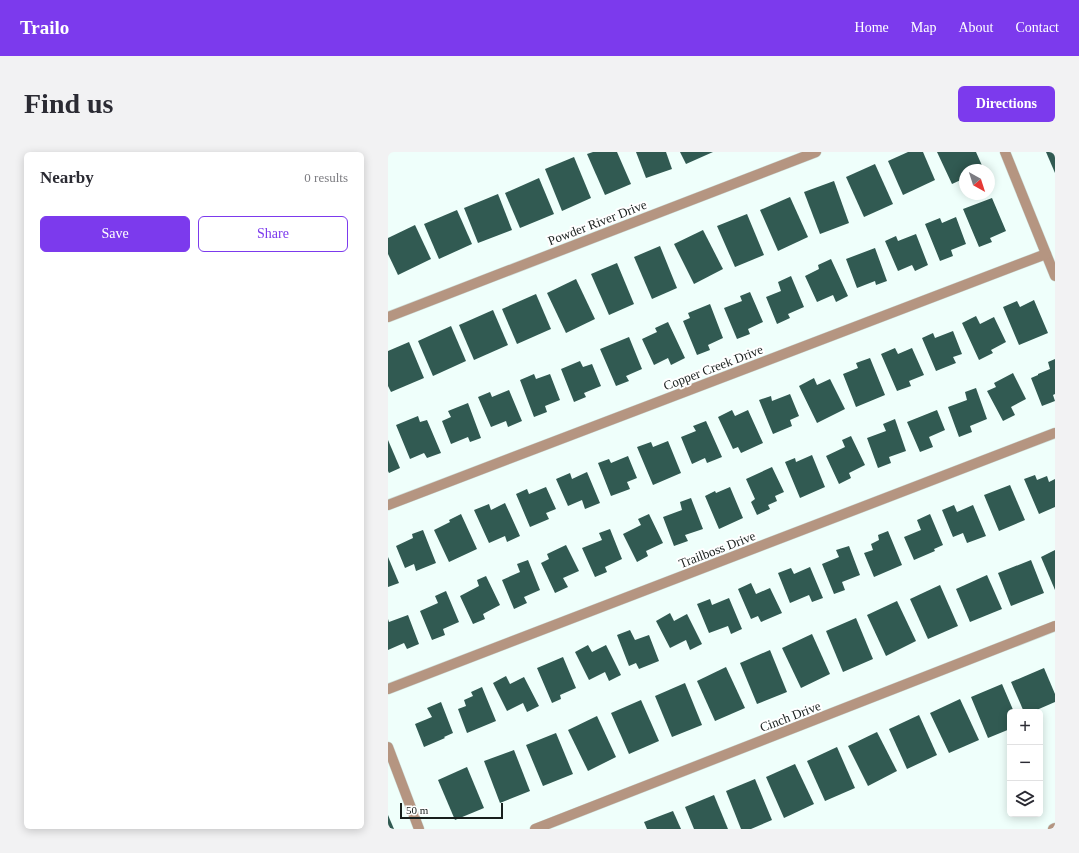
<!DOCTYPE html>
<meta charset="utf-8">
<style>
:root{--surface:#fff;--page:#f2f2f3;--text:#2b2b33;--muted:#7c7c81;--line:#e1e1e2;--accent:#7c3aed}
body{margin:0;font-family:Georgia,serif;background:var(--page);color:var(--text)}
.controls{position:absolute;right:12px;bottom:12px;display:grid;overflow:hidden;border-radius:6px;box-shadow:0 2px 10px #0003}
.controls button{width:36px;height:36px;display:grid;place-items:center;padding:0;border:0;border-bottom:1px solid var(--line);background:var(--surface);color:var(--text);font:20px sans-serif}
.compass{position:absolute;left:571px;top:12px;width:36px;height:36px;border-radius:50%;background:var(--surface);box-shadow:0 2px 10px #0003;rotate:141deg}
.scale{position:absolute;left:12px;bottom:10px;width:103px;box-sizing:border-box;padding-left:4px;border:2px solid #181f1d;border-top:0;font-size:11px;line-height:14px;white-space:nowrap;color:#181f1d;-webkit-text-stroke:3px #fff;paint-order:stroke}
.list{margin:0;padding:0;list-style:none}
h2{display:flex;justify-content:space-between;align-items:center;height:52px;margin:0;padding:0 16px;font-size:17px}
h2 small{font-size:13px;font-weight:400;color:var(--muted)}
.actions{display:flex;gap:8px;padding:12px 16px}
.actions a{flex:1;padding:9px 0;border:1px solid var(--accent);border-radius:6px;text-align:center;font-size:14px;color:var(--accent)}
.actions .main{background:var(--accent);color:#fff}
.icon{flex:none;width:22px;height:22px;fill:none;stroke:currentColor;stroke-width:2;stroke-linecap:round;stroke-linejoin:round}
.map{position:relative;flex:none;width:667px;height:677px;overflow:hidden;border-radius:6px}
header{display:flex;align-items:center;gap:24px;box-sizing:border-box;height:56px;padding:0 20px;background:var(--accent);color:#fff}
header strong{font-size:19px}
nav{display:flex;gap:22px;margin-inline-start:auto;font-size:14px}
.intro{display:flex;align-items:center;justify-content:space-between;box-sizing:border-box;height:96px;padding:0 24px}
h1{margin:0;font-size:28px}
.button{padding:10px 18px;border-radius:6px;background:var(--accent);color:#fff;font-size:14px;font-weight:700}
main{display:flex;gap:24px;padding:0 24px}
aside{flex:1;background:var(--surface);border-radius:6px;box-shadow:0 2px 10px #0003}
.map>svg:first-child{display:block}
.building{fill:#315a52}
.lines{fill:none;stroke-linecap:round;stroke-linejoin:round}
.minor-casing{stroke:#cddbd7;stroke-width:11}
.minor{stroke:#b59581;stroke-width:10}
.labels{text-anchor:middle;stroke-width:4;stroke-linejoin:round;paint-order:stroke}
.street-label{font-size:13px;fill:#181f1d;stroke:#fff}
</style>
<header>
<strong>Trailo</strong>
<nav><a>Home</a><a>Map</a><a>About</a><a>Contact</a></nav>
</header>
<div class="intro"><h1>Find us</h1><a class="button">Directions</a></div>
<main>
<aside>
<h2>Nearby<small>0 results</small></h2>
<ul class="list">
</ul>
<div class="actions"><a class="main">Save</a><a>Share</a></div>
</aside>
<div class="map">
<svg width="667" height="677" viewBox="0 0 667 677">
<rect width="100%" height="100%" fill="#effffb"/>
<!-- building -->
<g class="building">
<path d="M 205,0 L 229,0 L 243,32 L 217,43 L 199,2 Z"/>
<path d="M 248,0 L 278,0 L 284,17 L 258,26 Z"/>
<path d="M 292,0 L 325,0 L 298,12 Z"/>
<path d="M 520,0 L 535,0 L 547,28 L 515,43 L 500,9 Z"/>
<path d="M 549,0 L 588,0 L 596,18 L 577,18 L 577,26 L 564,32 Z"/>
<path d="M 658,0 L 667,0 L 667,21 Z"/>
<path d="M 186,5 L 203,46 L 174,59 L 157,17 Z"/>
<path d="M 487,12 L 505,52 L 476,65 L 458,25 Z"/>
<path d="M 151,26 L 166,62 L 132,76 L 117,41 Z"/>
<path d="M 446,29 L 461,71 L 432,82 L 416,40 Z"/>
<path d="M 110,42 L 124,78 L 90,91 L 76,56 Z"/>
<path d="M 402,45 L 420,85 L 390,99 L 372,58 Z"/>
<path d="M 604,46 L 618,79 L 602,86 L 604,90 L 591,95 L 575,57 Z"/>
<path d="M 69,58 L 84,92 L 51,107 L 36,72 Z"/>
<path d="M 359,62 L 376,103 L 347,115 L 329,74 Z"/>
<path d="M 568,65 L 578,92 L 563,98 L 565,104 L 552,109 L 537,72 L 552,66 L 554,71 Z"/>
<path d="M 27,73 L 43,107 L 10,123 L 0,102 L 0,86 Z"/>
<path d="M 315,78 L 335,117 L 306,132 L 286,92 Z"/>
<path d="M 528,82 L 540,113 L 527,119 L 524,113 L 510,119 L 497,89 L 508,84 L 510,89 Z"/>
<path d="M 272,94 L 289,136 L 264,147 L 246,105 Z"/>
<path d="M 487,96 L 499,129 L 488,133 L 487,129 L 469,136 L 458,107 Z"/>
<path d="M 443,107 L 460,144 L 448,150 L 445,143 L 429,150 L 417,124 L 431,117 L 430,113 Z"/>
<path d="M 229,111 L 246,152 L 221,163 L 203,122 Z"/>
<path d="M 403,124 L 416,155 L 400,162 L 402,166 L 389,172 L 378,145 L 393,139 L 390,130 Z"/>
<path d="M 188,127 L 207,167 L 178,181 L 159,141 Z"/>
<path d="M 362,140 L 375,170 L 360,177 L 362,182 L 349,187 L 336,156 L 354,149 L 352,144 Z"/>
<path d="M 148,142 L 163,177 L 129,192 L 114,157 Z"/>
<path d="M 646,148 L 660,181 L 631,193 L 615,155 L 629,149 L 632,155 Z"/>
<path d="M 322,152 L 335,186 L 320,193 L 322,198 L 309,203 L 295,169 L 302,166 L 300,161 Z"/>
<path d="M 105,158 L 120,193 L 86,208 L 71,173 Z"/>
<path d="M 588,164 L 592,172 L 606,165 L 618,190 L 603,198 L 605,201 L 591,208 L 574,171 Z"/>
<path d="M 280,170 L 297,206 L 283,213 L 280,206 L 266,213 L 254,187 L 269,180 L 267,176 Z"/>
<path d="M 63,174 L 78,209 L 45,224 L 30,189 Z"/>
<path d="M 565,179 L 574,202 L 565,205 L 568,211 L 548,219 L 534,186 L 545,181 L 547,186 Z"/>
<path d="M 241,185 L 254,217 L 238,224 L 241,229 L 228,234 L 212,197 Z"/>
<path d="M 21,190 L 36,226 L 3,240 L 0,234 L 0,199 Z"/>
<path d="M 507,196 L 510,202 L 524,196 L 536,223 L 521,229 L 523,234 L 509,239 L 493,202 Z"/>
<path d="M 482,206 L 497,243 L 468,255 L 455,222 L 470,216 L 468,211 Z"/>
<path d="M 667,207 L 667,242 L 665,243 L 667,249 L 654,254 L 643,226 L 650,223 L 650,222 L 662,217 L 660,210 Z"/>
<path d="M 192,209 L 195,215 L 204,212 L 213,234 L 196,241 L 198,245 L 186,250 L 173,217 Z"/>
<path d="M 625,221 L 638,247 L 623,255 L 627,263 L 615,269 L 599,239 L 608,235 L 606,231 Z"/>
<path d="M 146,222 L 148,227 L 162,222 L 172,248 L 157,254 L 159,260 L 146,265 L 132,228 Z"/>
<path d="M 426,226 L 429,233 L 442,227 L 457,257 L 429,271 L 411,234 Z"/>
<path d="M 588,236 L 599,267 L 582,274 L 584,280 L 571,285 L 560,255 L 579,248 L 577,240 Z"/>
<path d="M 121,238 L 134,269 L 120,275 L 118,269 L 103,275 L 90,245 L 102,240 L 104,245 Z"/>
<path d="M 402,242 L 411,264 L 402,268 L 404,274 L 385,282 L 371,248 L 383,244 L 384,249 Z"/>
<path d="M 80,251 L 93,286 L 82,290 L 80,285 L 63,292 L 54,269 L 63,265 L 60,259 Z"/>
<path d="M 344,258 L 347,264 L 360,258 L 375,291 L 353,301 L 350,295 L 345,297 L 330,265 Z"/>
<path d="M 549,258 L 557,278 L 541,285 L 545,295 L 532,300 L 519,270 Z"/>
<path d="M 30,264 L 32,270 L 39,268 L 53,301 L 39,306 L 36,301 L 22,307 L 8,273 Z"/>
<path d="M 507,267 L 518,299 L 501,305 L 503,311 L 490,316 L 479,286 L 498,279 L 495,272 Z"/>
<path d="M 318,269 L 334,305 L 319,311 L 317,306 L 304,312 L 293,285 L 308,279 L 305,274 Z"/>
<path d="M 463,284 L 477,313 L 461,321 L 463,326 L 451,332 L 438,304 L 457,295 L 454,288 Z"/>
<path d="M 0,288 L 12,316 L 1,321 L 0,319 Z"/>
<path d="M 280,289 L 293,321 L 265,333 L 249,295 L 263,290 L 265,295 Z"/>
<path d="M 424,303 L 437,335 L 412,346 L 397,310 L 407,306 L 408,310 Z"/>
<path d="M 240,304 L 249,326 L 239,330 L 242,337 L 223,344 L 210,311 L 221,307 L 223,311 Z"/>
<path d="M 384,315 L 396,340 L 387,344 L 389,349 L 380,353 L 382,357 L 369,363 L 363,350 L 367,347 L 358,327 Z"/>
<path d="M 199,320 L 212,351 L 197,357 L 194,348 L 180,354 L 168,327 L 182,321 L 184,327 Z"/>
<path d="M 647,323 L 649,328 L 659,324 L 661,330 L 667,327 L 667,355 L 651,362 L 636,327 Z"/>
<path d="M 622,333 L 637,368 L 611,379 L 596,343 Z"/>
<path d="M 158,335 L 168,357 L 158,361 L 161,367 L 142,375 L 128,342 L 139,337 L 141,342 Z"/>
<path d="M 342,335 L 355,366 L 331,377 L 317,344 L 327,339 L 328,341 Z"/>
<path d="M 303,346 L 315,377 L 297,383 L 300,389 L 286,394 L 275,365 L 294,358 L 292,350 Z"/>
<path d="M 117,351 L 132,384 L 119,390 L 117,384 L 101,391 L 86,358 L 101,352 L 103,358 Z"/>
<path d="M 566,353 L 569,360 L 585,353 L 598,384 L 579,391 L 575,381 L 565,385 L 554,358 Z"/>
<path d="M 73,362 L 89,397 L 61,410 L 46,378 L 62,370 L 61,368 Z"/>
<path d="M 261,362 L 275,391 L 258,399 L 260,404 L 249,410 L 235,382 L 253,373 L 250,367 Z"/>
<path d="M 542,362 L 555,393 L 546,397 L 547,399 L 526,408 L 516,385 L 533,378 L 529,368 Z"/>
<path d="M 222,377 L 234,407 L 217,415 L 219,420 L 207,425 L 194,396 L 214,388 L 211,381 Z"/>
<path d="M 35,378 L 48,411 L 28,419 L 26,412 L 17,416 L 8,394 L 25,386 L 24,382 Z"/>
<path d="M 500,379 L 514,413 L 486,425 L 476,401 L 485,398 L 483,392 L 491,388 L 490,383 Z"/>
<path d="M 178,393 L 191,419 L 175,426 L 180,435 L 167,441 L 153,411 L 161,407 L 159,402 Z"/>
<path d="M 461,394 L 472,423 L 454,430 L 457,438 L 446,442 L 434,412 L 451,405 L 448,398 Z"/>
<path d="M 667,398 L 667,438 L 653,405 Z"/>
<path d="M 0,405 L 11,431 L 0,435 Z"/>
<path d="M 140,408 L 152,438 L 136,445 L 139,451 L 126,457 L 114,428 L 132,420 L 129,412 Z"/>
<path d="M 643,408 L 656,441 L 623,454 L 610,421 Z"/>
<path d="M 422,415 L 435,446 L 424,450 L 421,443 L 402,451 L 390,421 L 403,416 L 406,422 Z"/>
<path d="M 599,423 L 614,457 L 582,470 L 568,437 Z"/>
<path d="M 98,424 L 112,453 L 95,462 L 97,467 L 85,472 L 72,444 L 91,434 L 89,428 Z"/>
<path d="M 363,431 L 368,442 L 382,436 L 394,461 L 373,470 L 370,464 L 363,467 L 350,437 Z"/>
<path d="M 552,433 L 570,474 L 540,487 L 522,447 Z"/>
<path d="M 58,439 L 71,470 L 55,477 L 57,483 L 44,488 L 32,459 L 50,451 L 47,444 Z"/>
<path d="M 341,446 L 354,477 L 343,482 L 340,474 L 321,481 L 309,452 L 322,447 L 324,453 Z"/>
<path d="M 509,449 L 528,489 L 498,504 L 479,463 Z"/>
<path d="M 282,461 L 286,469 L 299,462 L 314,492 L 302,498 L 298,488 L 282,496 L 268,469 Z"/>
<path d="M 20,463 L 31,492 L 19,497 L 16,491 L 0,498 L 0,467 L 1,470 Z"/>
<path d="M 468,466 L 485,507 L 455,520 L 438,479 Z"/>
<path d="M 242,478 L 247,488 L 261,483 L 271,509 L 251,517 L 248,511 L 241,514 L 229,483 Z"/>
<path d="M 424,482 L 442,522 L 413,536 L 394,496 Z"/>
<path d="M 200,493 L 204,500 L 218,493 L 233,523 L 221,529 L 217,520 L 201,528 L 187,500 Z"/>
<path d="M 382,498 L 399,540 L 369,552 L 352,511 Z"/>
<path d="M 175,505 L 188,536 L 172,543 L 173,547 L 164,551 L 149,516 Z"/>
<path d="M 338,515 L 357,556 L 327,569 L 309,529 Z"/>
<path d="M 656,516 L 667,542 L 667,550 L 644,560 L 636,560 L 623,530 Z"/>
<path d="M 118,524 L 122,532 L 136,525 L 151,554 L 139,560 L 135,551 L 119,559 L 105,531 Z"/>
<path d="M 297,531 L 314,573 L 284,585 L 267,544 Z"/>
<path d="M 614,532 L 626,560 L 622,560 L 622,577 L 600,586 L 583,545 Z"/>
<path d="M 94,535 L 108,569 L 79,581 L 70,557 L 78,554 L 76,548 L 85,544 L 83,540 Z"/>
<path d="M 572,547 L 591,588 L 561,601 L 542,561 Z"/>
<path d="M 253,548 L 271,589 L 241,602 L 223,561 Z"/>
<path d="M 53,550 L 65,581 L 56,585 L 57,586 L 36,595 L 27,572 L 44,565 L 39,556 Z"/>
<path d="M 531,563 L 549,603 L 519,617 L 501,577 Z"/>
<path d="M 209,564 L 228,605 L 200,619 L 180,578 Z"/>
<path d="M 489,580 L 509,619 L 480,634 L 460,594 Z"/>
<path d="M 168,581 L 185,622 L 155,634 L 138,593 Z"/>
<path d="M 449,595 L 467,636 L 437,649 L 419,609 Z"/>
<path d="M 126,598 L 142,639 L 112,651 L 96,609 Z"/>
<path d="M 407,612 L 426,652 L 396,666 L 378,625 Z"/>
<path d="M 79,615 L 96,656 L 67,668 L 50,628 Z"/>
<path d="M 367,627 L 384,668 L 363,677 L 353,677 L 338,639 Z"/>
<path d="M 326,643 L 340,677 L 306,677 L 297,655 Z"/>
<path d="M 285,659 L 293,677 L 259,677 L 256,670 Z"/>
<path d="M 0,663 L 6,677 L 0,677 Z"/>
</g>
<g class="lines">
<!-- minor casing -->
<g class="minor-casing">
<g id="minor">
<path d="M 617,0 L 667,124"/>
<path d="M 0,165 L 428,0"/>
<path d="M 0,353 L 658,102"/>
<path d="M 0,537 L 667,281"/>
<path d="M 0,595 L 31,677"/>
<path d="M 147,677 L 667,474"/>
<path d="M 665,677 L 667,676"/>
</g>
</g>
<!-- minor -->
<use href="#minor" class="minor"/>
</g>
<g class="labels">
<!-- street labels -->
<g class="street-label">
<text transform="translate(209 70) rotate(-21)" y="5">Powder River Drive</text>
<text transform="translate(325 215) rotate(-21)" y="5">Copper Creek Drive</text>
<text transform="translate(329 397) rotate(-21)" y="5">Trailboss Drive</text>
<text transform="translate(402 564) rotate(-21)" y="5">Cinch Drive</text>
</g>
</g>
</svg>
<div class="controls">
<button>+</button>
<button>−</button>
<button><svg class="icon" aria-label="layers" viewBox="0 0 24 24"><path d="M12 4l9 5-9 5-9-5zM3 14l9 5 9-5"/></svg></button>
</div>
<svg class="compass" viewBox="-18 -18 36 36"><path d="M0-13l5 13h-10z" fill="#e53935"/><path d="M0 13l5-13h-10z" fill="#7c7c81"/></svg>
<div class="scale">50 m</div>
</div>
</main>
